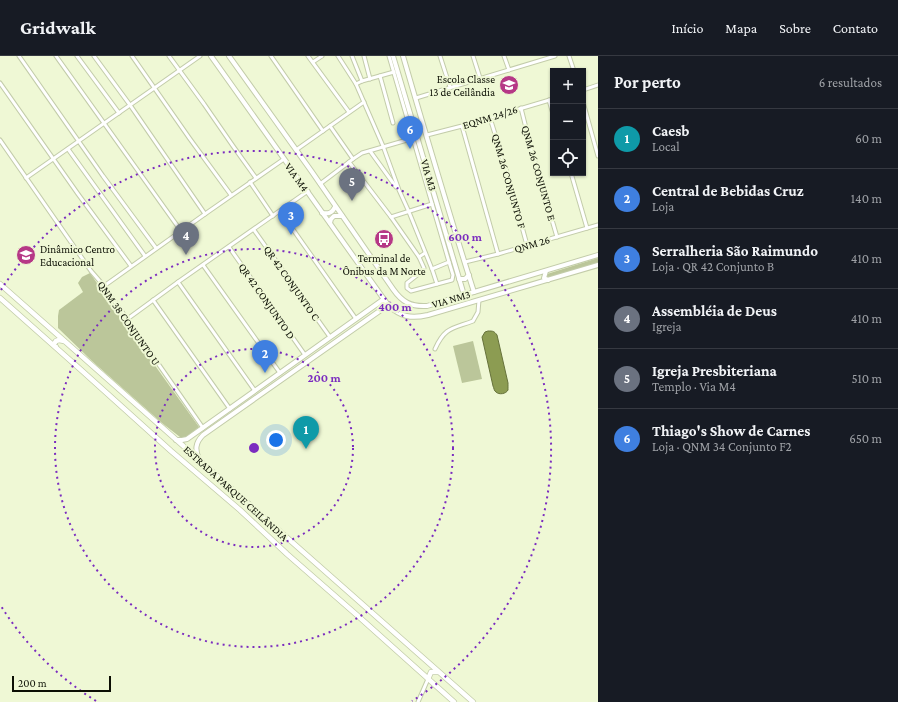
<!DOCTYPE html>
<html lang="pt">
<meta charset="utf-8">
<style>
:root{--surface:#171b24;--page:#20242c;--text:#f1f3f6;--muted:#9ea1a6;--line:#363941;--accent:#0f766e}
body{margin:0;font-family:"Crimson Pro",serif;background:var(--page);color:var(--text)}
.controls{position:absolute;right:12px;top:12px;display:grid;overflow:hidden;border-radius:0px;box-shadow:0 1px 3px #0004}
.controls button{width:36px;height:36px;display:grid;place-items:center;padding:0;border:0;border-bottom:1px solid var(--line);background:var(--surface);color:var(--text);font:20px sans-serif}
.scale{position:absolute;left:12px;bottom:10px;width:99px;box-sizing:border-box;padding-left:4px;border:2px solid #0c0f04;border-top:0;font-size:11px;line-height:14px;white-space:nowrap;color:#0c0f04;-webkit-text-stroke:3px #eff8d5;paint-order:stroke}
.you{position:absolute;left:276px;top:384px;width:14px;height:14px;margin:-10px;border:3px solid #fff;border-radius:50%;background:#1a73e8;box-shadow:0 0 0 6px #1a73e833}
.badge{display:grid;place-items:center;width:26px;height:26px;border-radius:50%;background:var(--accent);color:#fff;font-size:13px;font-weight:700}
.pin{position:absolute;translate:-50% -33px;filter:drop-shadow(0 1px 2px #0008)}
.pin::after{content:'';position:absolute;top:21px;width:14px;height:12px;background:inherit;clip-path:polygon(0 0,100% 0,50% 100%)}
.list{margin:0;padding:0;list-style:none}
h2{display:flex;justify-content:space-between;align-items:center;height:52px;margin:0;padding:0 16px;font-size:17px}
h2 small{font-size:13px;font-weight:400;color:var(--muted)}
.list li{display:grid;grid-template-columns:26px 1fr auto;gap:12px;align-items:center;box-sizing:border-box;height:60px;padding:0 16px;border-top:1px solid var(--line)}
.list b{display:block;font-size:15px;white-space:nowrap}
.list p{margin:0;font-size:13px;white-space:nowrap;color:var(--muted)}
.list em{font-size:13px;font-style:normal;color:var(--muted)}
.icon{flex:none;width:22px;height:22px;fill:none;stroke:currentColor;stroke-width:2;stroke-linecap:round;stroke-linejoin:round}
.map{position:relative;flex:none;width:598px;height:646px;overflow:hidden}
header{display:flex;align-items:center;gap:24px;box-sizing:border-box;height:56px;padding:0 20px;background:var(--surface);border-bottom:1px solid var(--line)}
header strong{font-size:19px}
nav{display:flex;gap:22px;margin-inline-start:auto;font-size:14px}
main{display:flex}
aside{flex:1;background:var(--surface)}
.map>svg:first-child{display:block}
.green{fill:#bbc69a}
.water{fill:#8c9c52;stroke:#66723b}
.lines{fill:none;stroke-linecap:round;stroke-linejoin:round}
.minor-casing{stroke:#c3ccaa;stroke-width:5}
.major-casing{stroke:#c3ccaa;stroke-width:6}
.highway-casing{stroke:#c3ccaa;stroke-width:6}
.minor{stroke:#fff;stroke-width:3}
.major{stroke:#fff;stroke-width:4}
.highway{stroke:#fff;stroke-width:4.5}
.ring{fill:none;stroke:#7b2cbf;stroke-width:2;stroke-dasharray:2 4}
.labels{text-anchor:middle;stroke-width:4;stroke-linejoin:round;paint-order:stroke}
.poi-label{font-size:11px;fill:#0c0f04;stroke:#eff8d5;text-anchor:end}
.street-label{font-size:11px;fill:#0c0f04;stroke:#eff8d5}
.centre{fill:#7b2cbf;stroke:#eff8d5;stroke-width:2}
.ring-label{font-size:12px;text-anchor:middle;font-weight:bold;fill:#7b2cbf;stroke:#eff8d5;stroke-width:4;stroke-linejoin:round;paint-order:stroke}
</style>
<header>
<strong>Gridwalk</strong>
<nav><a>Início</a><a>Mapa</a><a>Sobre</a><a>Contato</a></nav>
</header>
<main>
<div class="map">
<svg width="598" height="646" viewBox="0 0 598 646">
<rect width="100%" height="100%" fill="#eff8d5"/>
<!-- green -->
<g class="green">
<path d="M 598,202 L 598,208 L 548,222 L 546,221 L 547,218 Z"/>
<path d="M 90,217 L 131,276 L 199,371 L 186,381 L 180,381 L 162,367 L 92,305 L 58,272 L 58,260 L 59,254 L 83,236 L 78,227 L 82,221 Z"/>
<path d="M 473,285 L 482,323 L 462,327 L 453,290 Z"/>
</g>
<!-- water -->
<path class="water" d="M 488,275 C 493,275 494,275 497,279 L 508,327 C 508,329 508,333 508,334 C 506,338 499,339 496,336 C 494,335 494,332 493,330 L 482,281 L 485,276 Z"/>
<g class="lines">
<!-- minor casing -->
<g class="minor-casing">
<g id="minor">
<path d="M 19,0 L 103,120 L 156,192"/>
<path d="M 56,0 L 181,175"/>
<path d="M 77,0 L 119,57"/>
<path d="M 94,0 L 130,49 L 205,158"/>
<path d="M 132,0 L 190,83 L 231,139"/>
<path d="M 169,0 L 204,48 L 233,90 L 256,122"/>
<path d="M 271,0 L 323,75"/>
<path d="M 308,0 L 349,56"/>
<path d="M 338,0 L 356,28"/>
<path d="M 352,0 L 362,25"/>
<path d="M 364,0 L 370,23"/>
<path d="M 389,0 L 449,206 L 432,213"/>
<path d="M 440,0 L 450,31"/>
<path d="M 473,0 L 480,22"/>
<path d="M 504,0 L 509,14"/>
<path d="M 569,0 L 574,15"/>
<path d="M 313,6 L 322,0"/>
<path d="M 394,16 L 362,25 L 356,28 L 383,90 L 399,134 L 409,156 L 432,213 L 437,228"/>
<path d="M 380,20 L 393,67"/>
<path d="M 0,27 L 78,138 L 131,210"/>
<path d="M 583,34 L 598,29"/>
<path d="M 416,42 L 555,0"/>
<path d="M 549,44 L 553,58"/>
<path d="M 583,46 L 598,100"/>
<path d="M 521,52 L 531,92 L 557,181"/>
<path d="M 490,62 L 506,113 L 527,189"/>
<path d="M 330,70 L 353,103"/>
<path d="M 462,70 L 498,198"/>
<path d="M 427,79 L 462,70 L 553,43"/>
<path d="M 0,84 L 91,215 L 104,230 L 203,372"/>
<path d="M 68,93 L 145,200"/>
<path d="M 296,94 L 364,46"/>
<path d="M 370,95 L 396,131"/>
<path d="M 349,106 L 391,161 L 419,201 L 425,197"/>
<path d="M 571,117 L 587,172"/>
<path d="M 26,122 L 200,0"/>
<path d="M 250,126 L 273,160"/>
<path d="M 320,128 L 353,103 L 362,97 L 414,82"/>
<path d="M 280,155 L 356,263"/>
<path d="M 391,161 L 432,148"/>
<path d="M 254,174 L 330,281"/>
<path d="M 229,191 L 305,299"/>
<path d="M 419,201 L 424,212 L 421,216 L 407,227 L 407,232 L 411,235 L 452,224 L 453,219 L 449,206"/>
<path d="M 465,206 L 498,198 L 598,169"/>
<path d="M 203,209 L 280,317"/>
<path d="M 178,226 L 255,335"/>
<path d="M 104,230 L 205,158 L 284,103"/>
<path d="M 153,244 L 230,353"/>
<path d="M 126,264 L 178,226 L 308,135"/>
<path d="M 435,293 C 445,271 452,273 473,265 L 478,256 L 479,244"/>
<path d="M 418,646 L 428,623"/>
</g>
</g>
<!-- major casing -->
<g class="major-casing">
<g id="major">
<path d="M 211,0 L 388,249 C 401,261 411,263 428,259 L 598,209"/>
<path d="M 229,0 L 312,116 L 393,233 C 402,246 411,251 427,250 L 598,199"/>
<path d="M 393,0 L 464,239"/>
<path d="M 403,0 C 426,79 449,158 474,236"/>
<path d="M 322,157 C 329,158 332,157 335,151"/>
<path d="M 330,167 L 331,163 L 334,160 L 342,160"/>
<path d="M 546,215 L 544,222 L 548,224"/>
<path d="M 459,223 L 465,223 L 469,219"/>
<path d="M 176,384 L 182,384 L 187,383 L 384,243"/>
<path d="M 199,403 C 195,394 195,387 203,379 L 388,249"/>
</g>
</g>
<!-- highway casing -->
<g class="highway-casing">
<g id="highway">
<path d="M 0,228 L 473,646"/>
<path d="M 0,242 L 80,313 L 171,395 L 240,454 L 287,498 L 358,560 L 454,646"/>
<path d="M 56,291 L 54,288 L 56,285 L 59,284 L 64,285"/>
<path d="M 428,623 L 431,616 L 438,616"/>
</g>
</g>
<!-- minor -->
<use href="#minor" class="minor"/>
<!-- major -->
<use href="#major" class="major"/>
<!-- highway -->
<use href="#highway" class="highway"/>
</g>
<!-- distance rings -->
<g class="ring">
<circle cx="254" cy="392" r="99"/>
<circle cx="254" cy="392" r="199"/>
<path d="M96 645A298 298 0 0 1 1 550M1 234A298 298 0 1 1 412 645"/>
</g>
<!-- icons -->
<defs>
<g id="school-disc" transform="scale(1)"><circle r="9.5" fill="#b63886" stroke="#eff8d5"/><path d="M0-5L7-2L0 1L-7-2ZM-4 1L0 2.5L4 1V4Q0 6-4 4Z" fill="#fff"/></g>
<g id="bus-disc" transform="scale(1)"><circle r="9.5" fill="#b63886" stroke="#eff8d5"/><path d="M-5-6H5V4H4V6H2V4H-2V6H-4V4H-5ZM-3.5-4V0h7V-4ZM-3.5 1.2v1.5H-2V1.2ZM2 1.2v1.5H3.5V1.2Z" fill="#fff"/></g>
</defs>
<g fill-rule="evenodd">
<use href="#school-disc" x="509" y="29"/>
<use href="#bus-disc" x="384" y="183"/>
<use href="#school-disc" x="26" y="199"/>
</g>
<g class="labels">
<!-- poi labels -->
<g class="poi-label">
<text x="495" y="27">Escola Classe<tspan x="495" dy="13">13 de Ceilândia</tspan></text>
<text x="40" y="197" text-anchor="start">Dinâmico Centro<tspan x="40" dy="13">Educacional</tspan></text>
<text x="384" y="206" text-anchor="middle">Terminal de<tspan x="384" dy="13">Ônibus da M Norte</tspan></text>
</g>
<!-- street labels -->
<g class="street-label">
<text transform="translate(490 61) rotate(-17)" y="4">EQNM 24/26</text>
<text transform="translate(539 117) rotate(74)" y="4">QNM 26 CONJUNTO E</text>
<text transform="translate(429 119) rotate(74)" y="4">VIA M3</text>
<text transform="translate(297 121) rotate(54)" y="4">VIA M4</text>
<text transform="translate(509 125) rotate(74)" y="4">QNM 26 CONJUNTO F</text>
<text transform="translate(532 188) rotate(-16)" y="4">QNM 26</text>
<text transform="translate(292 227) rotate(55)" y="4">QR 42 CONJUNTO C</text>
<text transform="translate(451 243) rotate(-16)" y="4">VIA NM3</text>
<text transform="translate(267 245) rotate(55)" y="4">QR 42 CONJUNTO D</text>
<text transform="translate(129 267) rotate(55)" y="4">QNM 38 CONJUNTO U</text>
<text transform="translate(236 437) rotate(42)" y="4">ESTRADA PARQUE CEILÂNDIA</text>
</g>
</g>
<circle cx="254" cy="392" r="6" class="centre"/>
<g class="ring-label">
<text x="465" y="185">600 m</text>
<text x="395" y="255">400 m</text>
<text x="324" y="326">200 m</text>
</g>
</svg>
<div class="controls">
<button>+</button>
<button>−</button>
<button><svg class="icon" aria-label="locate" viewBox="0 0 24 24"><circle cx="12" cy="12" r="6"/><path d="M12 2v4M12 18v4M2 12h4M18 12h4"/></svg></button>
</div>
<div class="scale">200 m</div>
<div class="you"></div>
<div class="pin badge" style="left:306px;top:393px;background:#0f9aa8">1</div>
<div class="pin badge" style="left:265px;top:317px;background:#3f7fe0">2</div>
<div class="pin badge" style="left:291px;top:179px;background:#3f7fe0">3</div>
<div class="pin badge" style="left:186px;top:199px;background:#6b7280">4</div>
<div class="pin badge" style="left:352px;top:145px;background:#6b7280">5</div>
<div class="pin badge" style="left:410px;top:93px;background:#3f7fe0">6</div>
</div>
<aside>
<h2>Por perto<small>6 resultados</small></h2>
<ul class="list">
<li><span class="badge" style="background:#0f9aa8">1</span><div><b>Caesb</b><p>Local</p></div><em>60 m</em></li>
<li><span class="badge" style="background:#3f7fe0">2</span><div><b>Central de Bebidas Cruz</b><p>Loja</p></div><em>140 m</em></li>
<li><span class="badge" style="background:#3f7fe0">3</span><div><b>Serralheria São Raimundo</b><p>Loja · QR 42 Conjunto B</p></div><em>410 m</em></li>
<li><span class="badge" style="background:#6b7280">4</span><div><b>Assembléia de Deus</b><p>Igreja</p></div><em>410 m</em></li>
<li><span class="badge" style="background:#6b7280">5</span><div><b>Igreja Presbiteriana</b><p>Templo · Via M4</p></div><em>510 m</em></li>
<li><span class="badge" style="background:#3f7fe0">6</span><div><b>Thiago's Show de Carnes</b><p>Loja · QNM 34 Conjunto F2</p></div><em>650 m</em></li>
</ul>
</aside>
</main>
